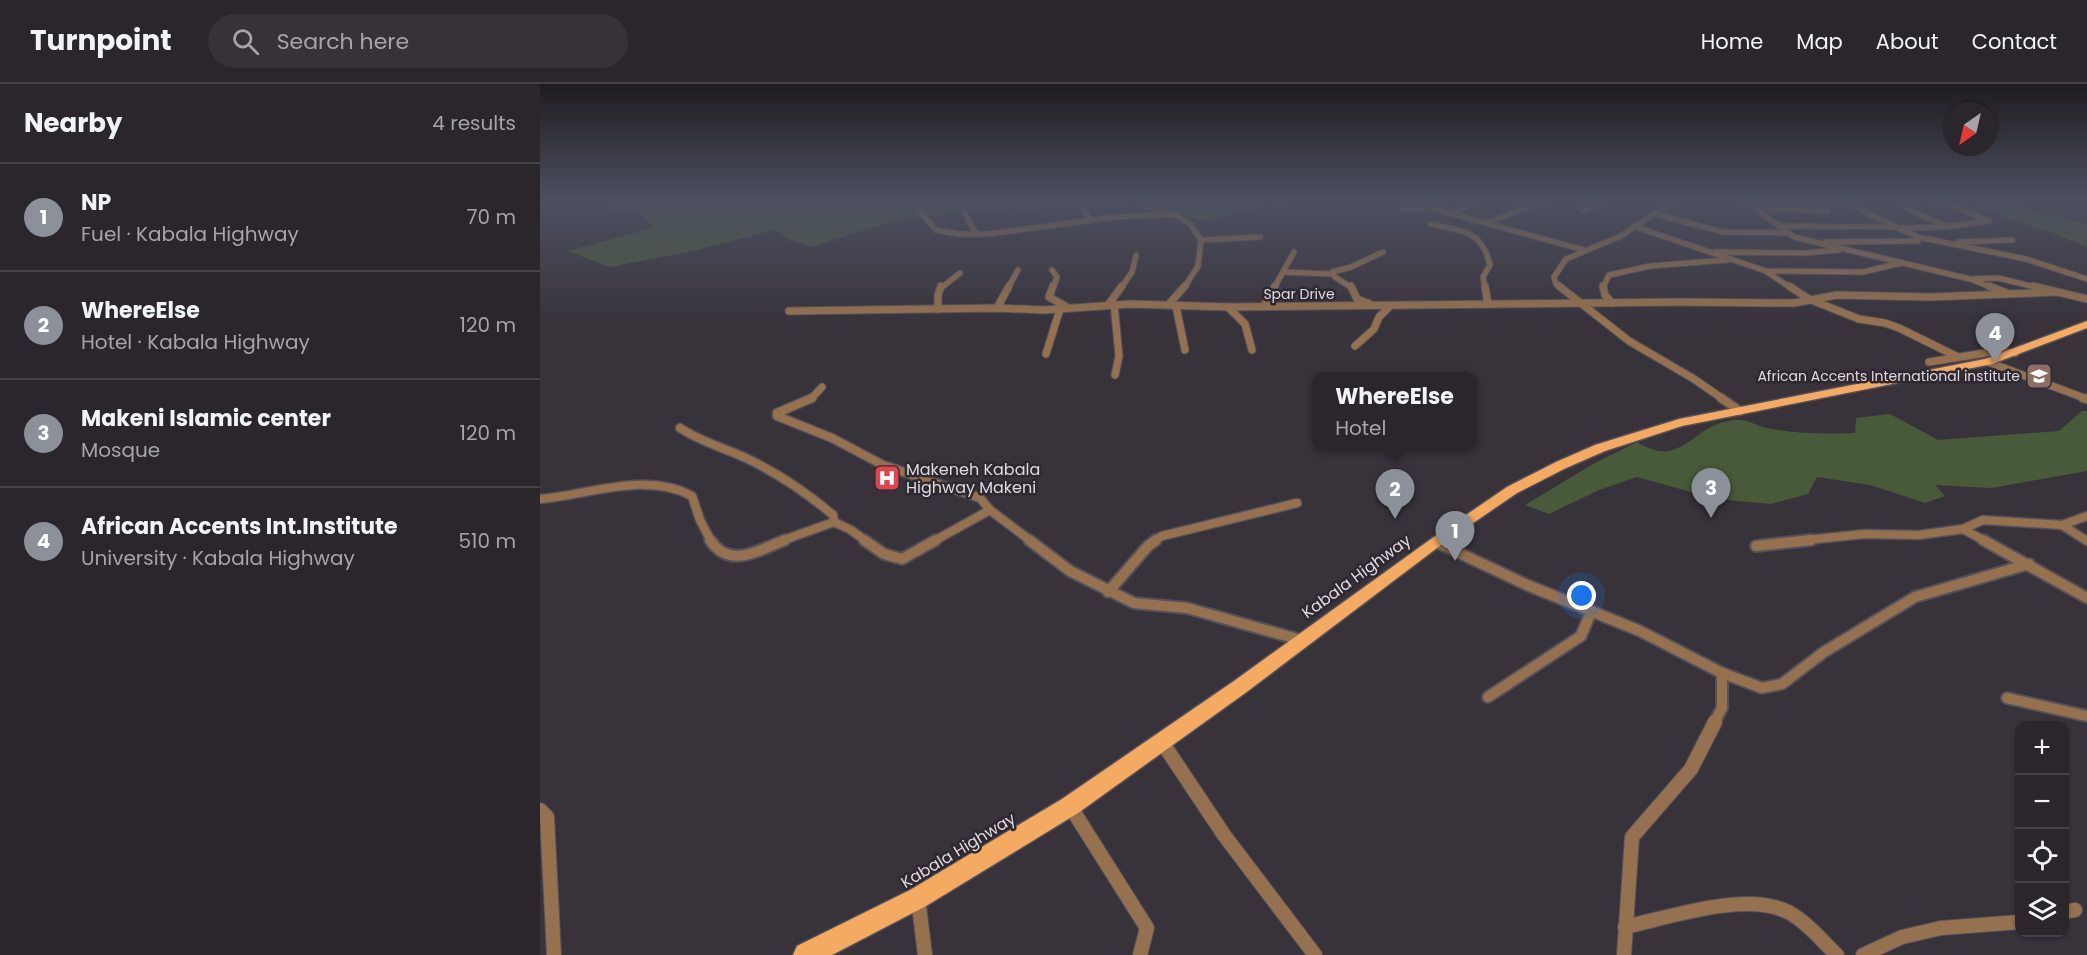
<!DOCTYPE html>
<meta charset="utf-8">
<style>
:root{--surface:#2a262c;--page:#363238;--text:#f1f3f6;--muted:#a5a5a9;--line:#464348;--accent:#8c9099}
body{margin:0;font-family:Poppins,sans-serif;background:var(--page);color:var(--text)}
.controls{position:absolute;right:18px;bottom:18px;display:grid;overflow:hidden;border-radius:12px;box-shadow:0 2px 4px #0004}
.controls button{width:54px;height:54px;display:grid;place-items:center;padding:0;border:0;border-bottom:2px solid var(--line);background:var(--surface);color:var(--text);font:30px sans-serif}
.compass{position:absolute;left:1403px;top:18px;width:54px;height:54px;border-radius:50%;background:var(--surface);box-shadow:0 2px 4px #0004;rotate:214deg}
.you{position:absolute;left:1042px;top:512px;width:21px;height:21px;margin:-15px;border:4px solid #fff;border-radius:50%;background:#1a73e8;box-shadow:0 0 0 9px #1a73e833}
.badge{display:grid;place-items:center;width:39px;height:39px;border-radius:50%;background:var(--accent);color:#fff;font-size:20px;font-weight:700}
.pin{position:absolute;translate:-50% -50px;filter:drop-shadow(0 2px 3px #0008)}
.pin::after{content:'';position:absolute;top:32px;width:21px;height:18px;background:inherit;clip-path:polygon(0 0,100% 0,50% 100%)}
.popup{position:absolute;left:772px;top:288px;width:165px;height:78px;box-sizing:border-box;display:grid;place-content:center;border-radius:12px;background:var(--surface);filter:drop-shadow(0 2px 4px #0005);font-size:20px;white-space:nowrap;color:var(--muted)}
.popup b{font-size:22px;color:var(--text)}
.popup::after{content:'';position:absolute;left:50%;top:100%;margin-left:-12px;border:12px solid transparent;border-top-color:var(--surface)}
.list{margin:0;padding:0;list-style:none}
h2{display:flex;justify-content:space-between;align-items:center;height:78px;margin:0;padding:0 24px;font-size:26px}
h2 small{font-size:20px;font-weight:400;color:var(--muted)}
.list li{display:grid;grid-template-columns:39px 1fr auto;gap:18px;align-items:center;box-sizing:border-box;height:108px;padding:0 24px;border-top:2px solid var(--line)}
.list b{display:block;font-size:22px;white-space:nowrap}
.list p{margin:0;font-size:20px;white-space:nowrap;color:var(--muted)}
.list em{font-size:20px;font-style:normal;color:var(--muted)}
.icon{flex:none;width:33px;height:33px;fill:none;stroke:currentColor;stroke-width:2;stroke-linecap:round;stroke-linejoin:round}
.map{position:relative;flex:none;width:1547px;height:871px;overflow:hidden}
header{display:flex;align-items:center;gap:36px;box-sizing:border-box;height:84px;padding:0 30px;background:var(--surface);border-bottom:2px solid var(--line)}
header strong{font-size:28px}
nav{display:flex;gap:33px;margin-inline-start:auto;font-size:21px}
.search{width:420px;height:54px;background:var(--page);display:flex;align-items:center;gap:15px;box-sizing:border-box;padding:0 21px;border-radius:33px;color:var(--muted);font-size:22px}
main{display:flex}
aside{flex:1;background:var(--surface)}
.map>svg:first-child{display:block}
.green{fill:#485a39}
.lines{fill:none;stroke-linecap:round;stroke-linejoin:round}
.minor-far4-casing{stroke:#565159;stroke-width:7}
.minor-far3-casing{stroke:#565159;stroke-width:9}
.minor-far2-casing{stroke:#565159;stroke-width:11}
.minor-far1-casing{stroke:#565159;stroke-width:14}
.minor-casing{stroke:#565159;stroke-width:16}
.primary-casing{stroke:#565159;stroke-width:3}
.minor-far4{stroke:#96714f;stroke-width:5}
.minor-far3{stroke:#96714f;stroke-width:7}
.minor-far2{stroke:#96714f;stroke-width:8}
.minor-far1{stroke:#96714f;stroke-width:10}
.minor{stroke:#96714f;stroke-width:14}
.primary{fill:#f5aa61;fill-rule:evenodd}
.labels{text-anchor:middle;stroke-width:5;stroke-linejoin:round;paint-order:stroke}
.far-street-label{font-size:14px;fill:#dedbe0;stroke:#2e2930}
.far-poi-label{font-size:14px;fill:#dedbe0;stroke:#2e2930;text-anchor:end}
.poi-label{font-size:16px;fill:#dedbe0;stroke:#2e2930;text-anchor:start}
.street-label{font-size:16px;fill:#dedbe0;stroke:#2e2930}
</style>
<header>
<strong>Turnpoint</strong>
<div class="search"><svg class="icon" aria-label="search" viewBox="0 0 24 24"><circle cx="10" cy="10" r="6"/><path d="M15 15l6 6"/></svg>Search here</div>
<nav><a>Home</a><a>Map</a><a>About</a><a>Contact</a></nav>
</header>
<main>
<aside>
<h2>Nearby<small>4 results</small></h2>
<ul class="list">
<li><span class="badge">1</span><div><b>NP</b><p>Fuel · Kabala Highway</p></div><em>70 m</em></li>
<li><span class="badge">2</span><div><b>WhereElse</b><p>Hotel · Kabala Highway</p></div><em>120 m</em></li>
<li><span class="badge">3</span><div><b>Makeni Islamic center</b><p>Mosque</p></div><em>120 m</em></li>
<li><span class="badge">4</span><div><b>African Accents Int.Institute</b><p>University · Kabala Highway</p></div><em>510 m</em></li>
</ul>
</aside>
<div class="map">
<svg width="1547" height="871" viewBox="0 0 1547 871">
<rect width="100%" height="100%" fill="#38333b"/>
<!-- green -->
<g class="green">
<path d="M 92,116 L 591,116 L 581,121 L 514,119 L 505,124 L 365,133 L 272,163 L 250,156 L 235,146 L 153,167 L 70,183 L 27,167 L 113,144 L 103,131 L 69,125 L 70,119 Z"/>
<path d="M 612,116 L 758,116 L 666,136 L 645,134 L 601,119 Z"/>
<path d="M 1408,116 L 1450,116 L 1547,140 L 1547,163 L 1510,148 L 1472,136 L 1458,128 Z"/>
<path d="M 1542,327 L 1547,327 L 1547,387 L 1451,404 L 1395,401 L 1405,412 L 1385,419 L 1330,401 L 1277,393 L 1268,410 L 1231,420 L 1176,415 L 1097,393 L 1059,406 L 1009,430 L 985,421 L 1053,380 L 1097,358 C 1141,385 1149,345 1188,337 C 1211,333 1211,342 1232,345 C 1260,350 1287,350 1315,349 L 1316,334 L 1350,330 L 1398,356 L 1519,347 Z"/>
</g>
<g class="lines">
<!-- minor-far4 casing -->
<g class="minor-far4-casing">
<g id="minor-far4">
<path d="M 386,116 L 378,125 L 396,146 L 418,150 L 448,150 L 574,133 L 635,130"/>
<path d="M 587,116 L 637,131 L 651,141 L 661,156 L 658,182 L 644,204"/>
<path d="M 885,116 L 891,124 L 1044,166"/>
<path d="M 1204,116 L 1218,123 L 1218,127 L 1254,153 L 1430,195 L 1453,204"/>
<path d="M 539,118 L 551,136"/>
<path d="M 1361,122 L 1405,142"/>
<path d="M 1219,124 L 1288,127"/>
<path d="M 863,125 L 891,124"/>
<path d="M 1043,127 L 1064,116"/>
<path d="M 425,129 L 435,148"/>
<path d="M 914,129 L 939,116"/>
<path d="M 1115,130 L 1183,148 L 1249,149"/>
<path d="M 946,139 L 1008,116"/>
<path d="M 891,140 C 922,147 942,146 950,181 L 943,193 L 945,204"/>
<path d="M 1239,142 L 1354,143"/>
<path d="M 1096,143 L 1226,187 L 1323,188 L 1361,179"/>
<path d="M 1363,144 L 1404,143 L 1449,137 L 1414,122 L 1392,116"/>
<path d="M 1378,153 L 1486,175 L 1547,195"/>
<path d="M 661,156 L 720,153"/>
<path d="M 1285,158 L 1378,157 L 1378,153 L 1300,116"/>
<path d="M 1418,158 L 1472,156"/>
<path d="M 1175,168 L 1266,169 L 1299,166"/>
<path d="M 512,186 L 517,193 L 513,204"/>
<path d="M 743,188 L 791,190"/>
<path d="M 1227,188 L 1251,204"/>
<path d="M 1432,195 L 1458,194 L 1499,204"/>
<path d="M 401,204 L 420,189"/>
<path d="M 468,204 L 478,186"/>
<path d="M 581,204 L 592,188 L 596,171"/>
<path d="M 734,204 L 754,168"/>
<path d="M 812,204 L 795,193 L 792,188 L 811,183 L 843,168"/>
<path d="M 1021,204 L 1016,200 L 1014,193 L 1026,175 L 1081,152 L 1134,116"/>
<path d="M 1063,204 L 1069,191 L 1110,182 L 1187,176"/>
</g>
</g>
<!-- minor-far3 casing -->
<g class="minor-far3-casing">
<g id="minor-far3">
<path d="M 513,202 L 509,213 L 527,223"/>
<path d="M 811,202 L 817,215 L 830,220"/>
<path d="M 945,202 L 948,220"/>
<path d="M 1019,202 L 1089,257 L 1154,295 L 1183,315"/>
<path d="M 1063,202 L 1065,211 L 1072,219"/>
<path d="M 1249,202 L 1269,215 L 1319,235 L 1345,239 L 1359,244 L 1418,273"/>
<path d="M 1449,202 L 1467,209"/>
<path d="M 1493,202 L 1547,215"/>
<path d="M 574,220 L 579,272 L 575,291"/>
<path d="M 568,221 L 582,202"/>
<path d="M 628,221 L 645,202"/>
<path d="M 636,222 L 645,266"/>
<path d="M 724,222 L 735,202"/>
<path d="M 688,223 L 705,240 L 712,266"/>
<path d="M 457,224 L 469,202"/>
<path d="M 398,225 L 398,211 L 401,202"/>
<path d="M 249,227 L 457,224 L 504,226 L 591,220 L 688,223 L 1139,218 L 1254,219 L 1297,211 L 1389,213 L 1517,208"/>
<path d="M 815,262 L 834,245 L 839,233 L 850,222"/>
<path d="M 506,270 L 520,225"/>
<path d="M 1389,278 L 1457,267 L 1475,269"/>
<path d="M 1448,278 L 1547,315"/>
<path d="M 271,315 L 282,303"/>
</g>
</g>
<!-- minor-far2 casing -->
<g class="minor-far2-casing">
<g id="minor-far2">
<path d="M 272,314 L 237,329 L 237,332 L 292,354 L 343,381 L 440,414 L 450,426 L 491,457"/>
<path d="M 1181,314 L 1200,327"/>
<path d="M 1543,314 L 1547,315"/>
<path d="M 140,344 C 161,358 185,364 208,375 C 239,390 267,409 293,431 L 294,438"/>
<path d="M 0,415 C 49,411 106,387 152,412 L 160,436 L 171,457"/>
<path d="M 1547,432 L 1522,441 L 1547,457"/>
<path d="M 1423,445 L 1445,457"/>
<path d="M 241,457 L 294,438 L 311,446 L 326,457"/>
<path d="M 394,457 L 450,426"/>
<path d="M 614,457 L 622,452 L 757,419"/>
<path d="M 1257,457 L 1324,450 L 1379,451 L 1423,445 L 1443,436 L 1522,441"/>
</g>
</g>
<!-- minor-far1 casing -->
<g class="minor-far1-casing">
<g id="minor-far1">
<path d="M 170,456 C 190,486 219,466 245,456"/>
<path d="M 324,456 L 344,470 L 362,475 L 396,456"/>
<path d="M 489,456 L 530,487 L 594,519 L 647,524 L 761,556"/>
<path d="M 1443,456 L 1547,514"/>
<path d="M 896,458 L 987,501 L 1100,547 L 1182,589 L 1222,604 L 1242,600 L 1284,568 L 1375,513 L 1489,480"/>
<path d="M 1216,462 L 1271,456"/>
<path d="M 568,508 L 608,462 L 616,456"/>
<path d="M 948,613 L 1041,552 L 1051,528"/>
<path d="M 1467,614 L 1547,632"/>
<path d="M 1174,639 L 1182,624 L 1182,589"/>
</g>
</g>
<!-- minor casing -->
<g class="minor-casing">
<g id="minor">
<path d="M 622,658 L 684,751 L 775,871"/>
<path d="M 530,722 L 607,844 L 600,871"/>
<path d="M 0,726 L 7,733 L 14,871"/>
<path d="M 378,814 L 385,871"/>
<path d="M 1524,828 L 1535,826"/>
<path d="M 1085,843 C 1130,833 1206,807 1248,828 C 1267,838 1282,857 1297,871"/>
<path d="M 1084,871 L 1092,753 L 1151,685 L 1175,638"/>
<path d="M 1323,871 L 1362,853 L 1401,844 L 1480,838"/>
</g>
</g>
<!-- primary casing -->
<g class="primary-casing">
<path id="primary" d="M 1547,237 L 1547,244 L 1452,280 L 1142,342 L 1065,367 L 1026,384 L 977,409 L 901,461 L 708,607 L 538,729 L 386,822 L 292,871 L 253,871 L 257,862 L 370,806 L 522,715 L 694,597 L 891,455 L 967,403 L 1016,378 L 1055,361 L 1139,335 L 1445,275 Z"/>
</g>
<!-- minor-far4 -->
<use href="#minor-far4" class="minor-far4"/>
<!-- minor-far3 -->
<use href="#minor-far3" class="minor-far3"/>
<!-- minor-far2 -->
<use href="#minor-far2" class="minor-far2"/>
<!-- minor-far1 -->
<use href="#minor-far1" class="minor-far1"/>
<!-- minor -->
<use href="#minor" class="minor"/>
<!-- primary -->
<use href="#primary" class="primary"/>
</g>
<!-- sky -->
<linearGradient id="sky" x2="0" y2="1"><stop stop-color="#1f1c20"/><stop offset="0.49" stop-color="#4d5060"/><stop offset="1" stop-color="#4d5060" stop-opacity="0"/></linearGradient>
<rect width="1547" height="238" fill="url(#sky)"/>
<!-- icons -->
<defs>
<g id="university-square" transform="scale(1.35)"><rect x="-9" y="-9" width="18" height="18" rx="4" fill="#8d6e63" stroke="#2e2930"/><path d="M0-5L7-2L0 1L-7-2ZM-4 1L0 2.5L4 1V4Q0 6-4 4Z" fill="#fff"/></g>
<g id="hospital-square" transform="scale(1.35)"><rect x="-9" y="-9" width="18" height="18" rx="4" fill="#e0444e" stroke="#2e2930"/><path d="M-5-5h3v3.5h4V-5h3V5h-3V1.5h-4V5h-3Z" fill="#fff"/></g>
</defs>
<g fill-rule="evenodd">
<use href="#university-square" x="1499" y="292"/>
<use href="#hospital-square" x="347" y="394"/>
</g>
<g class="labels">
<!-- far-street labels -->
<g class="far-street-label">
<text x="759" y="215">Spar Drive</text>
</g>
<!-- far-poi labels -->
<g class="far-poi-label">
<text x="1480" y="297">African Accents International institute</text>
</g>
<!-- poi labels -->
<g class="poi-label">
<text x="366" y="391">Makeneh Kabala<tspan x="366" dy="18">Highway Makeni</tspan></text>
</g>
<!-- street labels -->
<g class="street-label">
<text transform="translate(816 492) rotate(-36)" y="6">Kabala Highway</text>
<text transform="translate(418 766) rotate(-31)" y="6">Kabala Highway</text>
</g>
</g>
</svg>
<div class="controls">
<button>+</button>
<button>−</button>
<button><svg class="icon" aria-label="locate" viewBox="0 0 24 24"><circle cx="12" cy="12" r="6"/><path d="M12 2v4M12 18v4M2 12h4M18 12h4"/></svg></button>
<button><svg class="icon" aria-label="layers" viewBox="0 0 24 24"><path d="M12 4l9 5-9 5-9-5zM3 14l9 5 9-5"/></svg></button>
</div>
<svg class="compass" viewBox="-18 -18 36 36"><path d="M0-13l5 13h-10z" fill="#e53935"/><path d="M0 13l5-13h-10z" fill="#a5a5a9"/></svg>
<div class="you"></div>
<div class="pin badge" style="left:915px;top:477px">1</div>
<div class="pin badge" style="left:855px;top:435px">2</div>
<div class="popup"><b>WhereElse</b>Hotel</div>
<div class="pin badge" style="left:1171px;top:434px">3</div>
<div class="pin badge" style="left:1455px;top:279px">4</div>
</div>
</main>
